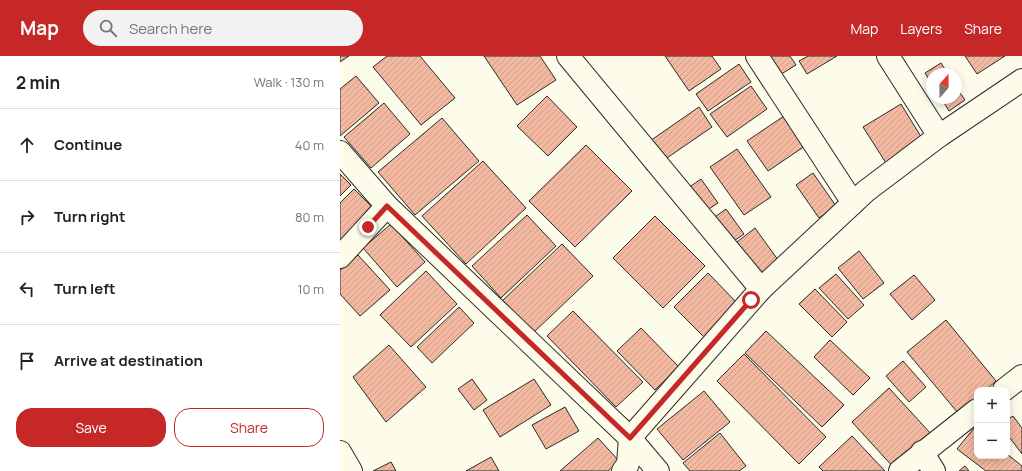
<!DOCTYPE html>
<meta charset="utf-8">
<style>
:root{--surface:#fff;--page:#f2f2f2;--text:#222;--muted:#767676;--line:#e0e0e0;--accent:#c62828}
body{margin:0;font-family:Manrope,sans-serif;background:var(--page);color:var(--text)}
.controls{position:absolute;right:12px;bottom:12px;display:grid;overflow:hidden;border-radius:8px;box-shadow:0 2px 10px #0003}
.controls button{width:36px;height:36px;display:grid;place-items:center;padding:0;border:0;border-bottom:1px solid var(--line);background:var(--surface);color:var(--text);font:20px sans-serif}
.compass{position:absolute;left:586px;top:12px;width:36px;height:36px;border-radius:50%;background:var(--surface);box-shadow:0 2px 10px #0003;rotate:20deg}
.stop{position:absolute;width:12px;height:12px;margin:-9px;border:3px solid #c62828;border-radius:50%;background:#fff}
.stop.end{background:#c62828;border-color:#fff;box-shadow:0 1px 4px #0008}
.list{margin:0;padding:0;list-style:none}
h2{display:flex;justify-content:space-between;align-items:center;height:52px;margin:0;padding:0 16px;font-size:17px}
h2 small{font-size:13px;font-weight:400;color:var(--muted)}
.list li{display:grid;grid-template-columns:26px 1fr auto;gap:12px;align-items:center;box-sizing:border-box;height:72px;padding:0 16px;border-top:1px solid var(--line)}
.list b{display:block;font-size:15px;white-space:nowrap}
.list em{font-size:13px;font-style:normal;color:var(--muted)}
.actions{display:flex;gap:8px;padding:12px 16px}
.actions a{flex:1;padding:9px 0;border:1px solid var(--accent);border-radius:16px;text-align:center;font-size:14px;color:var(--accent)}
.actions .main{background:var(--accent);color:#fff}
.icon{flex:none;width:22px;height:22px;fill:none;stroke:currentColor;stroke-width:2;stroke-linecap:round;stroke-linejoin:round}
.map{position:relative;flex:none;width:682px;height:415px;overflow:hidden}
header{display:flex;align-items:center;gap:24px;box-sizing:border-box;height:56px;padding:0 20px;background:var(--accent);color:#fff}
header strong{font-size:19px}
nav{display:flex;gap:22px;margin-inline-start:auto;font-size:14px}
.search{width:280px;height:36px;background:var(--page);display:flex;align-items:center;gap:10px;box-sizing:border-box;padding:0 14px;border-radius:22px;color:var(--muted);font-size:15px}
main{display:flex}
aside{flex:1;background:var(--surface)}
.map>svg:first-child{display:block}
.building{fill:url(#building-hatch);stroke:#2b2b2b}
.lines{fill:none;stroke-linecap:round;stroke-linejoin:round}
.minor-casing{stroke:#2b2b2b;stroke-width:24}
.minor{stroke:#fdfbea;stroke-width:22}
.route{stroke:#c62828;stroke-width:5}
</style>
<header>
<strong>Map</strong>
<div class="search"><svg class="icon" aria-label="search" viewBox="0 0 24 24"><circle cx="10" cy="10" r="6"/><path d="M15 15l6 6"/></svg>Search here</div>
<nav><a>Map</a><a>Layers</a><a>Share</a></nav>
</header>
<main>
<aside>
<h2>2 min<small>Walk · 130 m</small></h2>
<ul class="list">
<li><svg class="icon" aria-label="ahead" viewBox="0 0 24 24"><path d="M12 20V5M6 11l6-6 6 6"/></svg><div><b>Continue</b></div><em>40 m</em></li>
<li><svg class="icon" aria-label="right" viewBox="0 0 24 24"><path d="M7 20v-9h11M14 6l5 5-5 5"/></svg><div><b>Turn right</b></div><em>80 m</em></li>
<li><svg class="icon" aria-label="left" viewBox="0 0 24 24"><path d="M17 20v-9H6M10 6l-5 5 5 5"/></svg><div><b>Turn left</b></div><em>10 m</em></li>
<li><svg class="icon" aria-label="arrive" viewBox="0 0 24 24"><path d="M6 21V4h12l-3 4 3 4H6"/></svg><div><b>Arrive at destination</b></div></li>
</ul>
<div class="actions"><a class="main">Save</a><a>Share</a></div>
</aside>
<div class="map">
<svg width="682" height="415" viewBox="0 0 682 415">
<defs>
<pattern id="building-hatch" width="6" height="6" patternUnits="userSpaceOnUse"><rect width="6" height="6" fill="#f2b8a0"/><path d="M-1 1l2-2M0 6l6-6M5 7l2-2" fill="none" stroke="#d09e8a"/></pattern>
</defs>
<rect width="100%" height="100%" fill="#fdfbea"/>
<!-- building -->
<g class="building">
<path d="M 0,0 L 9,0 L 0,6 Z"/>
<path d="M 47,0 L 80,0 L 115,42 L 81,69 L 33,11 Z"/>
<path d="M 144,0 L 200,0 L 216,24 L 177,49 Z"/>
<path d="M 325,0 L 372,0 L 381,13 L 349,35 Z"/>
<path d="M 426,0 L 450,0 L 456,9 L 438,20 Z"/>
<path d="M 468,0 L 497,0 L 467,18 L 459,5 Z"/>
<path d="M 625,0 L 665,0 L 637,18 Z"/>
<path d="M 601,7 L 608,18 L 592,18 L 592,28 L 585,17 Z"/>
<path d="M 399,8 L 411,26 L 368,55 L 356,38 Z"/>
<path d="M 16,20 L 39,47 L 0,80 L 0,33 Z"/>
<path d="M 411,30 L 427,53 L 387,81 L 370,58 Z"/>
<path d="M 616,31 L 625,44 L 609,55 L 601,42 L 616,42 Z"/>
<path d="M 207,40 L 237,71 L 208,100 L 177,70 Z"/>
<path d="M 44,47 L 70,78 L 31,112 L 4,81 Z"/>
<path d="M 561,48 L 583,84 L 546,107 L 523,71 Z"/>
<path d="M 359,51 L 372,71 L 308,115 L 294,96 Z"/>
<path d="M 444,60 L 465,90 L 428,115 L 407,85 Z"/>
<path d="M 102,62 L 139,105 L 75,159 L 38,116 Z"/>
<path d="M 246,89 L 292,135 L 235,191 L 189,145 Z"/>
<path d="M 397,93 L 431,141 L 404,159 L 370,111 Z"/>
<path d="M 143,105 L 186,152 L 126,208 L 82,160 Z"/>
<path d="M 473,117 L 496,150 L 479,162 L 456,129 Z"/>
<path d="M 0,118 L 11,129 L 0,140 Z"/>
<path d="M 361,123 L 378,147 L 350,165 L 334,142 Z"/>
<path d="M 14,133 L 35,154 L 0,189 L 0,147 Z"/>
<path d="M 386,153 L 404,178 L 378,196 L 361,171 Z"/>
<path d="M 187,159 L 216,190 L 161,242 L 132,210 Z"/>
<path d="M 315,160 L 365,210 L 323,252 L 273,202 Z"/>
<path d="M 51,168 L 85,206 L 57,231 L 23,192 Z"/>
<path d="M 415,172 L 441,208 L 414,228 L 388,193 Z"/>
<path d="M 222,188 L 253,220 L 192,278 L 161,246 Z"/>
<path d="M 519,195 L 544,227 L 523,243 L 498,212 Z"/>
<path d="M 18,199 L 50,234 L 20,260 L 0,238 L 0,214 Z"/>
<path d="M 86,215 L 117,248 L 71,291 L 40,259 Z"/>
<path d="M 368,217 L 400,250 L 366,283 L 334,251 Z"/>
<path d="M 496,218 L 524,249 L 508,263 L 479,232 Z"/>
<path d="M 574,219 L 595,244 L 572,264 L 550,238 Z"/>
<path d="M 475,233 L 507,266 L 492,281 L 459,248 Z"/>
<path d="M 119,251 L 134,267 L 92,307 L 77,291 Z"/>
<path d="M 233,255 L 303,326 L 276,351 L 207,280 Z"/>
<path d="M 606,264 L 656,325 L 646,334 L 637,334 L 637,341 L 618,357 L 567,296 Z"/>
<path d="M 301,272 L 339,311 L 315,334 L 277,295 Z"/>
<path d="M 426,275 L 504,349 L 482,371 L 405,297 Z"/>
<path d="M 490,284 L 530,322 L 513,339 L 474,301 Z"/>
<path d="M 49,289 L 86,331 L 46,366 L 13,321 Z"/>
<path d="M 404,298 L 486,381 L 459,408 L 377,325 Z"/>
<path d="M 563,305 L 586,331 L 569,346 L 546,320 Z"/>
<path d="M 132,323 L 147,344 L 134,354 L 118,333 Z"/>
<path d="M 194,323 L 211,349 L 160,381 L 143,354 Z"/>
<path d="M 549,332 L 592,379 L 555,413 L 512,366 Z"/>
<path d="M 364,335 L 390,366 L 343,404 L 317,373 Z"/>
<path d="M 225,351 L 239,375 L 206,393 L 192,369 Z"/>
<path d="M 673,360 L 682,372 L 682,398 L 667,378 L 667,364 Z"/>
<path d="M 634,372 L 637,374 L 637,400 L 667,400 L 667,398 L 682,410 L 682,415 L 646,415 L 617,393 Z"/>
<path d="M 380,377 L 406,410 L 399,415 L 350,415 L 343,407 Z"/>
<path d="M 512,380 L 545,415 L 483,415 L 479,411 Z"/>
<path d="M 258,382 L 279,405 L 268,415 L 220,415 Z"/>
<path d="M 151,401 L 159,415 L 126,415 Z"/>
<path d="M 51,406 L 56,415 L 33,415 Z"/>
<path d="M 625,410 L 629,415 L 619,415 Z"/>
</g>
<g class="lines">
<!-- minor casing -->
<g class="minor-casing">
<g id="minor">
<path d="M 228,0 L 421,233"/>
<path d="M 417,0 L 513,147"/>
<path d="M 548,0 L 599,80"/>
<path d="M 0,96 L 47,150 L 290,382 L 318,415"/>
<path d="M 0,201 L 47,150"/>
<path d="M 664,334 L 682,320"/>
<path d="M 0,396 L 11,415"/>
<path d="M 582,396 L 594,415"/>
<path d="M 283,415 L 288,408 L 290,382 L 421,233 L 526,135 L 599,80 L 682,24"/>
<path d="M 560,415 L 637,354"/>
</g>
</g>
<!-- minor -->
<use href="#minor" class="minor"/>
</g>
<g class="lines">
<!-- route -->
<path class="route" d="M 28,171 L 47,150 L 290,382 L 411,244"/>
</g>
</svg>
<div class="controls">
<button>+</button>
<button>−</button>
</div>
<svg class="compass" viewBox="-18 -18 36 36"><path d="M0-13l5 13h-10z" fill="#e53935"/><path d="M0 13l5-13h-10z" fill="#767676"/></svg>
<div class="stop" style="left:411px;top:244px"></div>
<div class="stop end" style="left:28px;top:171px"></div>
</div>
</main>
